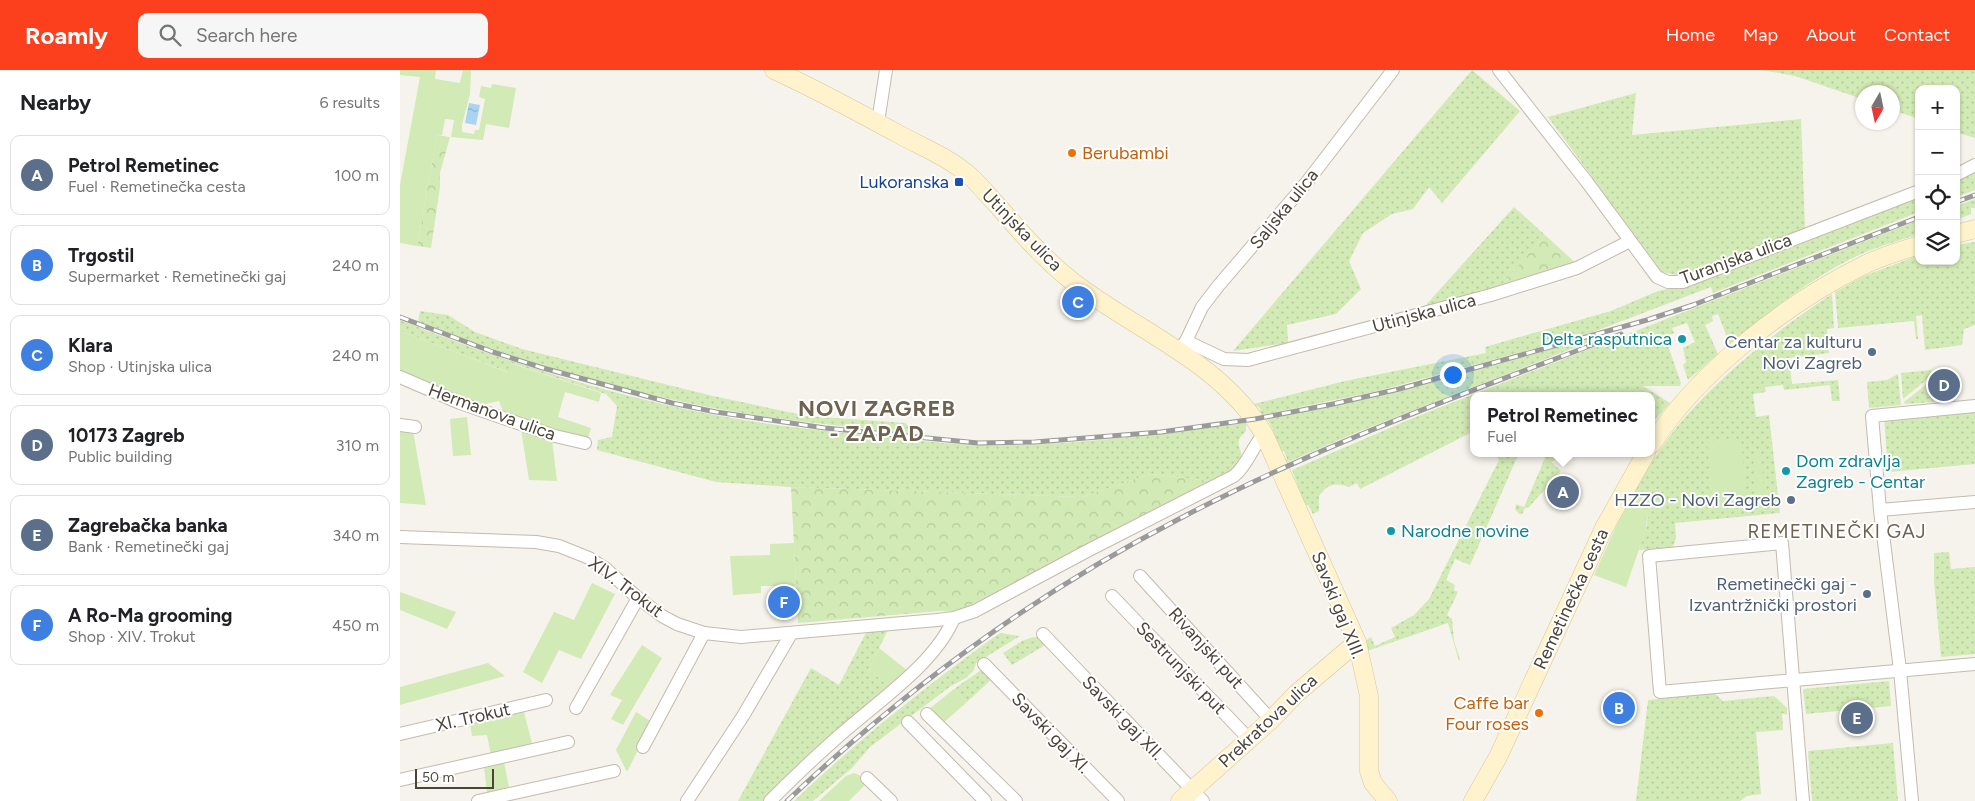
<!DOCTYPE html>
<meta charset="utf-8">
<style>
:root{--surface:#fff;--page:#f6f6f6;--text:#202124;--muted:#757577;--line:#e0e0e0;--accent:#fc3f1d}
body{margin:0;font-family:Figtree,sans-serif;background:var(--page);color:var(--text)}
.controls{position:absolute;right:15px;top:15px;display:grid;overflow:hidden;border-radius:10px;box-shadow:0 1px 4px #0004}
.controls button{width:45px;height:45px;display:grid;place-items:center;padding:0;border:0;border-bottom:1px solid var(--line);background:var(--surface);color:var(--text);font:25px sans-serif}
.compass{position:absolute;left:1455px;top:15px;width:45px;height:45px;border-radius:50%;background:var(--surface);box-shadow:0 1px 4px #0004;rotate:189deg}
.scale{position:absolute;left:15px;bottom:12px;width:79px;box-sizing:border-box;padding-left:5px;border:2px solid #4b4439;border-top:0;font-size:14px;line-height:18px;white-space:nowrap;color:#4b4439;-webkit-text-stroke:4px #fff;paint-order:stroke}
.you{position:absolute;left:1052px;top:304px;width:18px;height:18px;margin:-12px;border:4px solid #fff;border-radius:50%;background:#1a73e8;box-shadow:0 0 0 8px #1a73e833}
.badge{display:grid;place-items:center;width:32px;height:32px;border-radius:50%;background:var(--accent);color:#fff;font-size:16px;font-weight:700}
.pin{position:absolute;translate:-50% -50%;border:2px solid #fff;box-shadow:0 1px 5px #0006}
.popup{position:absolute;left:1070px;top:322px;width:185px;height:65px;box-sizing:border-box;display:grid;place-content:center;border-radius:10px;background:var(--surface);filter:drop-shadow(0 1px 4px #0005);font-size:16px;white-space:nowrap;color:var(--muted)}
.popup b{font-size:19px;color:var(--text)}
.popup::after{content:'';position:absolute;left:50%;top:100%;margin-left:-10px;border:10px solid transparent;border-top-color:var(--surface)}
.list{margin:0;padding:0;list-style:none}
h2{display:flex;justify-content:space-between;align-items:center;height:65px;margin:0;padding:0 20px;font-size:21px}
h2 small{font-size:16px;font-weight:400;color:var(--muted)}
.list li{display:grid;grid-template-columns:32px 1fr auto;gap:15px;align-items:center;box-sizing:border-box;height:80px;margin:0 10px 10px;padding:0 10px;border:1px solid var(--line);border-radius:10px}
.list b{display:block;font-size:19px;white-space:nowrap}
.list p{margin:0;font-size:16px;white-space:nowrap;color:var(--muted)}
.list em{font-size:16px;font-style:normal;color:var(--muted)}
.icon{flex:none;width:28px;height:28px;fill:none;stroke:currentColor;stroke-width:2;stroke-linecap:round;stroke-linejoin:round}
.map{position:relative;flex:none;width:1575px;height:731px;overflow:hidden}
header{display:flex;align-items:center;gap:30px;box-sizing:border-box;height:70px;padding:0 25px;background:var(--accent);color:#fff}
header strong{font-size:24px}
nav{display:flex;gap:28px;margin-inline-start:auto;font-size:18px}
.search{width:350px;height:45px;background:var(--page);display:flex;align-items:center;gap:12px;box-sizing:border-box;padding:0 18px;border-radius:10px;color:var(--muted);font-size:19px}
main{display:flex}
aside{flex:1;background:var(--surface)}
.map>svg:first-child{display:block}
.grass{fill:url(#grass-dots)}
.forest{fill:url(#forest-crowns)}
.garden{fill:#d2eab5}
.water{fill:url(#water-ripples)}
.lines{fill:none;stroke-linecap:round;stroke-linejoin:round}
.street-casing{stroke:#c2bbae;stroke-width:14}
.secondary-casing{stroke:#d6c79b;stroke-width:19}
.street{stroke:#fff;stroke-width:12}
.secondary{stroke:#fff3cd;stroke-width:18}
.rail-casing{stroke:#9a9a9a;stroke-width:5}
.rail{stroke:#fff;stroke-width:3;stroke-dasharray:9;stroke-linecap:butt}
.food-dot{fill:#e8710a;stroke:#fff;stroke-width:2}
.transit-dot{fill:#1a4fb4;stroke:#fff;stroke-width:2}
.culture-dot{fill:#0f9aa8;stroke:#fff;stroke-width:2}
.service-dot{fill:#5c6f8a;stroke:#fff;stroke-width:2}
.labels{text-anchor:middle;stroke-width:4;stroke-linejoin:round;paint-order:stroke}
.food-label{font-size:18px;fill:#c56008;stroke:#fff;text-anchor:start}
.transit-label{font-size:18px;fill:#164399;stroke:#fff;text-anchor:end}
.street-label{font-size:18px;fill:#4b4439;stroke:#fff}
.culture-label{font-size:18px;fill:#0d838f;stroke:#fff;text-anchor:start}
.service-label{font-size:18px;fill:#4e5e75;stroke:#fff;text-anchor:end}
.neighbourhood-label{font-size:19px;letter-spacing:1px;fill:#6e6250;stroke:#fff}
.district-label{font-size:22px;font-weight:bold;letter-spacing:1px;fill:#6e6250;stroke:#fff}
</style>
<header>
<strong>Roamly</strong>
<div class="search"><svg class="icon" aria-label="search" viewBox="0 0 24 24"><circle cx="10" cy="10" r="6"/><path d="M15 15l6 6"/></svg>Search here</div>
<nav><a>Home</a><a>Map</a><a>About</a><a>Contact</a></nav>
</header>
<main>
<aside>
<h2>Nearby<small>6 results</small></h2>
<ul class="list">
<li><span class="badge" style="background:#5c6f8a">A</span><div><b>Petrol Remetinec</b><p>Fuel · Remetinečka cesta</p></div><em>100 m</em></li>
<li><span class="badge" style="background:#3f7fe0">B</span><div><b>Trgostil</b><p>Supermarket · Remetinečki gaj</p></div><em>240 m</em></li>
<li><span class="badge" style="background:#3f7fe0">C</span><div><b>Klara</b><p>Shop · Utinjska ulica</p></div><em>240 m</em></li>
<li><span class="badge" style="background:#5c6f8a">D</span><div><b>10173 Zagreb</b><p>Public building</p></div><em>310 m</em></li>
<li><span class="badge" style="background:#5c6f8a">E</span><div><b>Zagrebačka banka</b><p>Bank · Remetinečki gaj</p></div><em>340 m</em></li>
<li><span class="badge" style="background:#3f7fe0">F</span><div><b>A Ro-Ma grooming</b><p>Shop · XIV. Trokut</p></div><em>450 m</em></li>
</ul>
</aside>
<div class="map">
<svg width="1575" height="731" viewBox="0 0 1575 731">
<defs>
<pattern id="grass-dots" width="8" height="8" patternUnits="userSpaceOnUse" patternTransform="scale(1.25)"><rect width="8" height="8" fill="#d2eab5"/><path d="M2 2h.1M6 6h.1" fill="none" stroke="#b6ca9c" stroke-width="1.8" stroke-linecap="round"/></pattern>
<pattern id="forest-crowns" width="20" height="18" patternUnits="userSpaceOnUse" patternTransform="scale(1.25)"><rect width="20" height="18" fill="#d2eab5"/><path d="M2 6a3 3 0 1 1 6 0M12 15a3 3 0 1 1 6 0" fill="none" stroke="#b6ca9c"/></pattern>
<pattern id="water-ripples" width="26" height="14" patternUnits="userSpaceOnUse" patternTransform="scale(1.25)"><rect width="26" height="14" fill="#a9d4f2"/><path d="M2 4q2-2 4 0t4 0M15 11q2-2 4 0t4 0" fill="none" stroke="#8caec5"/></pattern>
</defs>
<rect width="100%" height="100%" fill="#f6f3ec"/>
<!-- grass -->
<g class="grass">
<path d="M 1072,0 L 1120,41 L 1042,133 L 1029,117 L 1013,139 L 992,144 L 963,163 L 949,191 L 961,219 L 936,244 L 887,255 L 888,273 L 833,281 Z"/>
<path d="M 1362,0 L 1575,0 L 1575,68 L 1556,62 L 1556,19 L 1519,19 L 1519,49 L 1493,40 L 1492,22 L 1462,22 L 1462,29 L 1395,6 Z"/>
<path d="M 1236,23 L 1232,65 L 1401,49 L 1405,158 L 1282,206 L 1262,202 L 1148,47 Z"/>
<path d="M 1575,101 L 1575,120 L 1556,127 L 1556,111 Z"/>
<path d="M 1519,126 L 1519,142 L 1313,223 L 1311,217 L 1188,264 L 978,321 L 862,345 L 859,342 L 861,340 L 858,336 L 856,337 L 854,334 L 945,311 L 1086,283 L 1085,277 L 1211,241 L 1258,221 L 1286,215 L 1336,199 Z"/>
<path d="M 1575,129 L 1575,138 L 1571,138 L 1571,144 L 1556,150 L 1556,136 Z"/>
<path d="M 1114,137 L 1145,165 L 1097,220 L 1025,236 Z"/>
<path d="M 1519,150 L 1519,164 C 1502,169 1485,175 1468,181 C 1417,203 1372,239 1330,275 L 1318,244 L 1312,246 L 1313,251 L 1305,255 L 1318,284 L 1288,310 L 1283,295 L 1286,292 L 1283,278 L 1295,272 L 1287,253 L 1272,258 L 1274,263 L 1265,267 L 1281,313 L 1280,316 L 1243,316 L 1270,333 L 1252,353 L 1252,326 L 1074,326 L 1074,361 L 960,419 L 957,413 L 949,417 C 936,412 927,414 919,426 L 919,441 L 913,444 L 908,435 L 905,435 L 892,400 L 1013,348 Z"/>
<path d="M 1575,172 L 1575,255 L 1564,259 L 1562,275 L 1525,280 L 1522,245 L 1516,246 L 1518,269 L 1516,269 L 1514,251 L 1438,258 L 1435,222 L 1464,206 L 1519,185 L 1519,191 L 1556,191 L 1556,175 Z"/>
<path d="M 1432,224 L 1434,258 L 1427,259 L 1429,283 L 1389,288 L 1392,314 L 1438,310 L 1440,331 L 1432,331 L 1430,315 L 1384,320 L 1383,315 L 1365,317 L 1366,322 L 1353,324 L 1356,347 L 1369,345 L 1380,443 L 1275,453 L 1276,468 L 1273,477 L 1239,480 L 1247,455 L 1248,445 L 1229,428 C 1246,402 1261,376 1281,352 C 1320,306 1380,257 1432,224 Z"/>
<path d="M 20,241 L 48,245 L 75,262 L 122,279 L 313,326 L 407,346 L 506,353 L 511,361 L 516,365 C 452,357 387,351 324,340 C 220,321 117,290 18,252 Z"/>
<path d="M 0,250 C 103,291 211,326 320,346 C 368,355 417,360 466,365 C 508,369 549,375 591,375 C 676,376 762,363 846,353 L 846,361 C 832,374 842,376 842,390 L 819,412 L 750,404 L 682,427 L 391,417 L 316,412 L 197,380 L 198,370 L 212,367 L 217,336 L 206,324 L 111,293 L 108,302 L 0,261 Z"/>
<path d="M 1197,266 L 1197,269 L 955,363 L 886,393 L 884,390 L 887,389 L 884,381 L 880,382 L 870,361 L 873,359 L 867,349 C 978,327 1087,296 1197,266 Z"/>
<path d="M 1531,300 L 1531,306 L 1503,329 L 1501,303 Z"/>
<path d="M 1498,304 L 1501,335 L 1469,338 L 1467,312 L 1487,310 Z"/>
<path d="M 1532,310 L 1534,332 L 1505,334 L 1504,332 Z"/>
<path d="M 1575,338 L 1575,394 L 1488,402 L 1484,345 Z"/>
<path d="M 1096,383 L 1119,383 L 1070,495 L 1055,489 L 1046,510 L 1055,515 L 1054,520 L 1058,522 L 1047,545 L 1052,549 L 1054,571 L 1060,589 L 1059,591 L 1048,553 L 967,581 L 964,572 L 971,567 L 975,576 L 995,567 L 991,558 L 1014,545 L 1029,529 L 1099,390 Z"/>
<path d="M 1139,383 L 1169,383 L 1151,392 L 1161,401 L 1129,437 L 1125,438 L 1122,444 L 1119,444 L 1115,439 L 1116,434 L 1124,437 L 1145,388 Z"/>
<path d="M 1549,482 L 1551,499 L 1575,497 L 1575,584 L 1541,587 L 1534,511 L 1534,483 Z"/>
<path d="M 489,558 L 468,600 L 490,616 L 366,731 L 338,731 L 411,598 L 439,615 L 468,559 Z"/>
<path d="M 600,563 L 620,566 L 576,593 L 574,600 L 566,608 L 551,616 L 470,677 L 452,698 L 413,731 L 394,731 C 458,670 528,614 600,563 Z"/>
<path d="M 633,567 L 640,568 L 647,574 L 612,595 L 603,583 L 622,571 Z"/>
<path d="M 584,598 L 594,607 L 567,632 L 554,619 Z"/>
<path d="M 1489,611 L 1491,636 L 1406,644 L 1403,619 Z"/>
<path d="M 1311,624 L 1315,624 L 1323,631 L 1374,626 L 1387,638 L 1387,645 L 1382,643 L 1383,660 L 1356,662 L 1361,724 L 1347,726 L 1340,731 L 1236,731 L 1248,630 Z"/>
<path d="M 1493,673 L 1498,731 L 1412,731 L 1408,681 Z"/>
</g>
<!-- forest -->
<g class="forest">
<path d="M 37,65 L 50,67 L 40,103 L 40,117 L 31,178 L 17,176 Z"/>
<path d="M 1145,165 L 1179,196 L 1097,220 Z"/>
<path d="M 750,404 L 819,412 L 715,462 L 559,541 L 540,541 L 398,553 L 391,417 L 682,427 Z"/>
</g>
<!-- garden -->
<g class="garden">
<path d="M 0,0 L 36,0 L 35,9 L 60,13 L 63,0 L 71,0 L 70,24 L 62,55 L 62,62 L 74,64 L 75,60 L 79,60 L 85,29 L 79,27 L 81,16 L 91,18 L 92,14 L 116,18 L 109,58 L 86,54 L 83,70 L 51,67 L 54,50 L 45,49 L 42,65 L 37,65 L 17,176 L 0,173 L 0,115 L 20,7 L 0,5 Z"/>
<path d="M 0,261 L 107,302 L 110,293 L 201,323 L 199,332 L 165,322 L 158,347 L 191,358 L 187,371 L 105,346 L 99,331 L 81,335 L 0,303 Z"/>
<path d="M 67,347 L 71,385 L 53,386 L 50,349 Z"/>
<path d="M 0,359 L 13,361 L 26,435 L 0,433 Z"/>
<path d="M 121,360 L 152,369 L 157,411 L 129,410 Z"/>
<path d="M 1341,369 L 1347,434 L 1313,437 L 1307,372 Z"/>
<path d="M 1361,381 L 1364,424 L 1357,424 L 1354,382 Z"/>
<path d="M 1229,428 L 1248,445 L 1245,462 L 1226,517 L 1194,505 Z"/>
<path d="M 394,473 L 396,516 L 361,516 L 361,523 L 333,525 L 330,486 L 370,485 L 370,474 Z"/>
<path d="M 192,513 L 215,524 L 181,589 L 159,580 L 142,613 L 123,602 L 154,542 L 174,550 Z"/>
<path d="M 0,522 L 56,542 L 47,559 L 0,540 Z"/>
<path d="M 242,575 L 262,588 L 223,655 L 211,649 L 222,630 L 210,625 Z"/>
<path d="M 479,578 L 508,601 L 490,616 L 468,600 Z"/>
<path d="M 88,593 L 105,606 L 0,635 L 0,617 Z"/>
<path d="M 554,619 L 567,632 L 542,654 L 528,640 Z"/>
<path d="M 124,642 L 133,677 L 91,685 L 87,665 L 72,666 L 70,654 Z"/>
<path d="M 236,642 L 252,652 L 227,702 L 216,680 Z"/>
<path d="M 104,692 L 109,717 L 87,723 L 84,697 Z"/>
<path d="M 454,703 L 459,705 L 468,712 L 449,731 L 419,731 L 446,706 Z"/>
</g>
<!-- water -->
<path class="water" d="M 69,33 L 80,35 L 76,55 L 65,53 Z"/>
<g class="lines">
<!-- street casing -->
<g class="street-casing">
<g id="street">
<path d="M 1099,0 L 1187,112 L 1257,207 L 1268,212 L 1283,212 L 1519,121"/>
<path d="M 478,52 L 486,0"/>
<path d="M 1556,105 L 1575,95"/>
<path d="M 786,271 L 824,289 L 848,290 L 1091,225 L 1177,198 L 1230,171"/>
<path d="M 781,277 L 786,271 L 802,237 L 819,215 L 907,112 L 993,0"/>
<path d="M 0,307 L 60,333 L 155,366 L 185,373"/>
<path d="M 0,355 L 15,357"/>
<path d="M 1480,440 L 1575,432"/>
<path d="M 0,467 L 136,472 L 159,476 L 189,488 L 206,499 L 238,528 L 262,546 L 277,554 L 304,563 L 341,567 L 537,550 L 554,548 L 575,541 L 689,480 L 834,406 C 848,394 852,377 864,364"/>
<path d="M 740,506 L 871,650"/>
<path d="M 712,526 L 850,670"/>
<path d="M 643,564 L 803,731"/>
<path d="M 584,594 L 718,731"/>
<path d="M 176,638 L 238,528"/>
<path d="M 527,644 L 616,731"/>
<path d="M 508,652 L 585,731"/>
<path d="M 0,664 L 146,630"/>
<path d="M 243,677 L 304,563"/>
<path d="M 467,708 L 491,731"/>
<path d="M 0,710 L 168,672"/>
<path d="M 78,731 L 214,701"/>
<path d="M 287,731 L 343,646 L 391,564"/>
<path d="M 370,731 C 393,708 416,686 440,665 C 477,632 535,594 554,548"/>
<path d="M 1403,731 L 1382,473 L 1249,486 L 1260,622 C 1365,612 1470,604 1575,594"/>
<path d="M 1512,731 L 1500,600 L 1480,440 L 1472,346 L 1575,336"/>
</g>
</g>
<!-- secondary casing -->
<g class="secondary-casing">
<g id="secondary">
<path d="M 374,0 C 418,20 460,43 502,66 C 525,78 551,89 570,106 C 581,116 589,127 599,137 C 622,164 645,190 673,212 C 737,261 821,292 864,364 L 957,572 L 969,626 L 969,701 L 973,713 L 988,731"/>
<path d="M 1556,164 L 1575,159"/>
<path d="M 1252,374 C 1297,303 1387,233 1462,196 C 1479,187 1500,181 1519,175"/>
<path d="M 780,731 L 871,650 L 897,623 L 957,572"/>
<path d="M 1073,731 L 1098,687 L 1204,458 L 1246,383"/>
</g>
</g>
<!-- street -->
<use href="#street" class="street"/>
<!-- secondary -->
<use href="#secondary" class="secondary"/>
<!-- rail casing -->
<g class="rail-casing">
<g id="rail">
<path d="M 1556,132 L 1575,125"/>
<path d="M 1288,237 L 1519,147"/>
<path d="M 0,247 L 93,282 L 143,298 L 272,333 L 316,342 L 425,358 L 578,373 L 635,372 L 761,362 L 855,349 L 933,334 L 999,319 L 1247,250 L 1293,235"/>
<path d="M 387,731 C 504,620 636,523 779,449 C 920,374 1072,321 1221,264"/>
</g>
</g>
<!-- rail -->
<use href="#rail" class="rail"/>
</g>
<!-- markers -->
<g class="food-dot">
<circle cx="672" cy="83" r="5"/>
<circle cx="1139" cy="643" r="5"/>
</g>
<rect class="transit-dot" x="554" y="107" width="10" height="10" rx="2.5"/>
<g class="culture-dot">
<circle cx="1282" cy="269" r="5"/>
<circle cx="1386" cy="401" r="5"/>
<circle cx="991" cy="461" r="5"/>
</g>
<g class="service-dot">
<circle cx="1472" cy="282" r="5"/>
<circle cx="1391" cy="430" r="5"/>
<circle cx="1467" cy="524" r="5"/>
</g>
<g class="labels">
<!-- food labels -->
<g class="food-label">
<text x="682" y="89">Berubambi</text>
<text x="1129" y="639" text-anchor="end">Caffe bar<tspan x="1129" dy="21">Four roses</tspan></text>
</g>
<!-- transit labels -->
<g class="transit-label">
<text x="549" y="118">Lukoranska</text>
</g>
<!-- street labels -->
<g class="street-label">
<text transform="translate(884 139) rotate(-51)" y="6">Saljska ulica</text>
<text transform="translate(622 160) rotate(46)" y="6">Utinjska ulica</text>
<text transform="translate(1336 189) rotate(-20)" y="6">Turanjska ulica</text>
<text transform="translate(1024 243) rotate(-15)" y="6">Utinjska ulica</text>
<text transform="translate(92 342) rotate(20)" y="6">Hermanova ulica</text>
<text transform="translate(226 517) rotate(37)" y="6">XIV. Trokut</text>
<text transform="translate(1171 529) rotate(-65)" y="6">Remetinečka cesta</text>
<text transform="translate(938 535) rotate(68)" y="6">Savski gaj XIII.</text>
<text transform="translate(806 578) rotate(48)" y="6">Rivanjski put</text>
<text transform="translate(781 598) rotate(46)" y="6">Sestrunjski put</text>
<text transform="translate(73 647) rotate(-13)" y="6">XI. Trokut</text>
<text transform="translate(723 648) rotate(46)" y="6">Savski gaj XII.</text>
<text transform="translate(868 651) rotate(-43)" y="6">Prekratova ulica</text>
<text transform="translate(651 663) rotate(46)" y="6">Savski gaj XI.</text>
</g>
<!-- culture labels -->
<g class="culture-label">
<text x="1272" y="275" text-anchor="end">Delta rasputnica</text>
<text x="1396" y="397">Dom zdravlja<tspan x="1396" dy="21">Zagreb - Centar</tspan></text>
<text x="1001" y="467">Narodne novine</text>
</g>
<!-- service labels -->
<g class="service-label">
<text x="1462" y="278">Centar za kulturu<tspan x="1462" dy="21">Novi Zagreb</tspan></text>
<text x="1381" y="436">HZZO - Novi Zagreb</text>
<text x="1457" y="520">Remetinečki gaj -<tspan x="1457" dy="21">Izvantržnički prostori</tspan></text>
</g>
<!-- neighbourhood labels -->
<g class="neighbourhood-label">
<text x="1437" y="468">REMETINEČKI GAJ</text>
</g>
<!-- district labels -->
<g class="district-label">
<text x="477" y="346">NOVI ZAGREB<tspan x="477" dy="25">- ZAPAD</tspan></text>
</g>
</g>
</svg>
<div class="controls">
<button>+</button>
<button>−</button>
<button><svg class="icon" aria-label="locate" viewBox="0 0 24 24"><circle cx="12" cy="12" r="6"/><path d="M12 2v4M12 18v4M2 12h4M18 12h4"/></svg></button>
<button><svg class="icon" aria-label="layers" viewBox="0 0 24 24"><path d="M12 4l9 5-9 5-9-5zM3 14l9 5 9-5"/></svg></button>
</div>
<svg class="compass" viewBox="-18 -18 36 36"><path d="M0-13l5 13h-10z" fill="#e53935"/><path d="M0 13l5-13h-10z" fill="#757577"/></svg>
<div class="scale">50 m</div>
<div class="you"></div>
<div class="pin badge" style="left:1163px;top:422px;background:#5c6f8a">A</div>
<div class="popup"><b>Petrol Remetinec</b>Fuel</div>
<div class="pin badge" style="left:1219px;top:638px;background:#3f7fe0">B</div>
<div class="pin badge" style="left:678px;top:232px;background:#3f7fe0">C</div>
<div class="pin badge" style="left:1544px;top:315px;background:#5c6f8a">D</div>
<div class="pin badge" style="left:1457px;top:648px;background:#5c6f8a">E</div>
<div class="pin badge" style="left:384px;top:532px;background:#3f7fe0">F</div>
</div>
</main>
